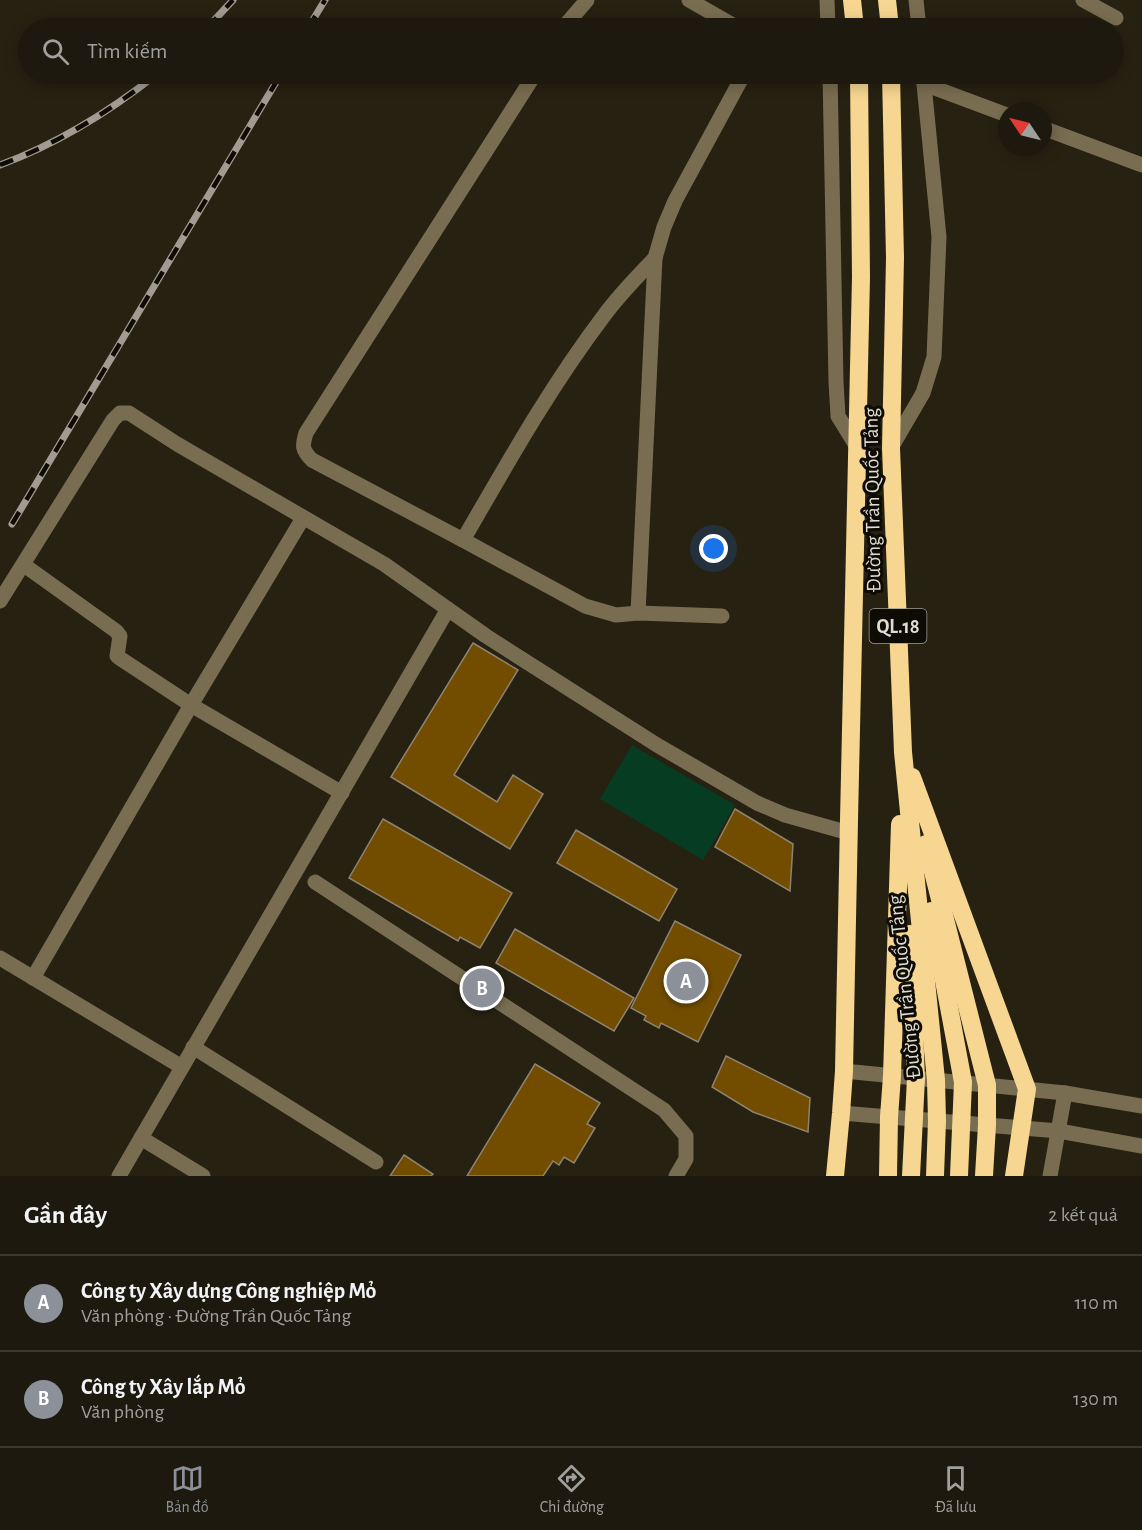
<!DOCTYPE html>
<html lang="vi">
<meta charset="utf-8">
<style>
:root{--surface:#1d190e;--page:#2a261c;--text:#f1f3f6;--muted:#a0a09e;--line:#3b382e;--accent:#8c9099}
body{margin:0;font-family:"Alegreya Sans",sans-serif;background:var(--page);color:var(--text)}
.compass{position:absolute;left:998px;top:102px;width:54px;height:54px;border-radius:50%;background:var(--surface);box-shadow:0 3px 15px #0003;rotate:305deg}
.you{position:absolute;left:714px;top:549px;width:21px;height:21px;margin:-15px;border:4px solid #fff;border-radius:50%;background:#1a73e8;box-shadow:0 0 0 9px #1a73e833}
.badge{display:grid;place-items:center;width:39px;height:39px;border-radius:50%;background:var(--accent);color:#fff;font-size:20px;font-weight:700}
.pin{position:absolute;translate:-50% -50%;border:3px solid #fff;box-shadow:0 2px 6px #0006}
.list{margin:0;padding:0;list-style:none}
h2{display:flex;justify-content:space-between;align-items:center;height:78px;margin:0;padding:0 24px;font-size:26px}
h2 small{font-size:20px;font-weight:400;color:var(--muted)}
.list li{display:grid;grid-template-columns:39px 1fr auto;gap:18px;align-items:center;box-sizing:border-box;height:96px;padding:0 24px;border-top:2px solid var(--line)}
.list b{display:block;font-size:22px;white-space:nowrap}
.list p{margin:0;font-size:20px;white-space:nowrap;color:var(--muted)}
.list em{font-size:20px;font-style:normal;color:var(--muted)}
.icon{flex:none;width:33px;height:33px;fill:none;stroke:currentColor;stroke-width:2;stroke-linecap:round;stroke-linejoin:round}
.map{position:relative;flex:none;width:1142px;height:1176px;overflow:hidden}
.search{position:absolute;background:var(--surface);box-shadow:0 3px 15px #0003;left:18px;right:18px;top:18px;height:66px;display:flex;align-items:center;gap:15px;box-sizing:border-box;padding:0 21px;border-radius:33px;color:var(--muted);font-size:22px}
.sheet{height:270px;background:var(--surface)}
nav{display:flex;justify-content:space-around;align-items:center;box-sizing:border-box;height:84px;border-top:2px solid var(--line);background:var(--surface);font-size:16px;color:var(--muted)}
nav a{display:grid;justify-items:center;gap:3px}
nav .on{color:var(--accent)}
.map>svg:first-child{display:block}
.green{fill:#063c22}
.building{fill:#724d00;stroke:#8e8372;stroke-width:1.5}
.lines{fill:none;stroke-linecap:round;stroke-linejoin:round}
.minor{stroke:#796d51;stroke-width:15}
.highway{stroke:#f6d690;stroke-width:18}
.rail-casing{stroke:#a09c91;stroke-width:7}
.rail{stroke:#0e0b05;stroke-width:4.5;stroke-dasharray:14;stroke-linecap:butt}
.labels{text-anchor:middle;stroke-width:6;stroke-linejoin:round;paint-order:stroke}
.shield{fill:#0e0b05;stroke:#a09d94;stroke-width:1.5}
.shield-label{font-size:20px;font-weight:bold;fill:#dfdcd2}
.street-label{font-size:21px;fill:#dfdcd2;stroke:#0e0b05}
</style>
<div class="map">
<svg width="1142" height="1176" viewBox="0 0 1142 1176">
<rect width="100%" height="100%" fill="#272112"/>
<!-- green -->
<path class="green" d="M 632,745 L 735,805 L 703,860 L 600,799 Z"/>
<!-- building -->
<g class="building">
<path d="M 473,643 L 518,670 L 454,775 L 497,802 L 513,775 L 543,794 L 510,849 L 391,777 Z"/>
<path d="M 735,809 L 793,844 L 790,891 L 715,847 Z"/>
<path d="M 383,819 L 512,893 L 480,948 L 460,937 L 458,941 L 349,878 Z"/>
<path d="M 576,830 L 677,889 L 659,921 L 557,863 Z"/>
<path d="M 675,921 L 741,955 L 698,1042 L 661,1023 L 659,1028 L 644,1020 L 646,1016 L 631,1008 Z"/>
<path d="M 515,929 L 634,998 L 614,1031 L 496,963 Z"/>
<path d="M 726,1056 L 810,1098 L 808,1132 L 753,1112 L 712,1087 Z"/>
<path d="M 535,1064 L 600,1103 L 587,1124 L 595,1128 L 574,1163 L 564,1157 L 559,1165 L 553,1161 L 543,1176 L 467,1176 Z"/>
<path d="M 404,1155 L 433,1174 L 431,1176 L 390,1176 Z"/>
</g>
<g class="lines">
<!-- minor -->
<g class="minor">
<path d="M 689,0 L 738,28"/>
<path d="M 827,0 L 828,28"/>
<path d="M 916,0 L 919,28"/>
<path d="M 1083,0 L 1116,18"/>
<path d="M 563,28 L 587,0"/>
<path d="M 535,74 L 306,433 C 302,446 302,450 312,460 L 463,540 L 585,606 L 616,615 L 638,613 L 722,616"/>
<path d="M 830,74 L 836,382 L 838,416 L 857,447"/>
<path d="M 924,84 L 1007,115"/>
<path d="M 1043,128 L 1142,165"/>
<path d="M 891,448 L 923,393 L 934,357 L 939,237 L 923,74"/>
<path d="M 463,540 C 507,464 550,387 603,317 C 618,296 637,277 655,258"/>
<path d="M 24,565 L 116,631 L 120,636 L 117,656 L 121,659 L 191,705 L 342,793"/>
<path d="M 0,601 L 113,420 L 120,413 L 129,413 L 177,444 L 384,564 L 486,636 L 657,745 L 757,803 L 785,815 L 849,833"/>
<path d="M 638,613 L 655,258 L 664,227 L 675,201 L 744,74"/>
<path d="M 315,882 L 664,1110 L 686,1136 L 686,1159 L 676,1176"/>
<path d="M 0,958 L 182,1067"/>
<path d="M 33,978 L 191,705 L 303,518"/>
<path d="M 193,1047 L 376,1162"/>
<path d="M 844,1071 L 1065,1093 L 1142,1106"/>
<path d="M 841,1113 L 1059,1131 L 1142,1146"/>
<path d="M 141,1138 L 203,1176"/>
<path d="M 119,1176 L 448,609"/>
<path d="M 1050,1176 L 1065,1093"/>
</g>
<!-- highway -->
<g class="highway">
<path d="M 852,0 L 855,28"/>
<path d="M 887,0 L 890,28"/>
<path d="M 891,74 L 895,258 L 891,448 L 903,752 L 936,1080 L 937,1121 L 935,1176"/>
<path d="M 912,777 L 1027,1089 L 1014,1176"/>
<path d="M 926,844 L 987,1085 L 987,1125 L 984,1176"/>
<path d="M 931,911 L 963,1082 L 959,1176"/>
<path d="M 910,934 L 916,1078 L 911,1176"/>
<path d="M 835,1176 L 841,1113 L 844,1071 L 849,820 L 861,277 L 859,74"/>
<path d="M 888,1176 L 889,1117 L 892,1076 L 900,824"/>
</g>
<!-- rail casing -->
<g class="rail-casing">
<g id="rail">
<path d="M 207,28 L 233,0"/>
<path d="M 308,28 L 325,0"/>
<path d="M 0,165 C 57,144 109,112 157,74"/>
<path d="M 12,524 L 281,74"/>
</g>
</g>
<!-- rail -->
<use href="#rail" class="rail"/>
</g>
<g class="labels">
<!-- shield labels -->
<rect class="shield" x="869.5" y="609" width="57" height="34" rx="4.5"/>
<g class="shield-label">
<text x="898" y="633">QL.18</text>
</g>
<!-- street labels -->
<g class="street-label">
<text transform="translate(872 500) rotate(-91)" y="7">Đường Trần Quốc Tảng</text>
<text transform="translate(904 987) rotate(-96)" y="7">Đường Trần Quốc Tảng</text>
</g>
</g>
</svg>
<svg class="compass" viewBox="-18 -18 36 36"><path d="M0-13l5 13h-10z" fill="#e53935"/><path d="M0 13l5-13h-10z" fill="#a0a09e"/></svg>
<div class="you"></div>
<div class="pin badge" style="left:686px;top:981px">A</div>
<div class="pin badge" style="left:482px;top:988px">B</div>
<div class="search"><svg class="icon" aria-label="search" viewBox="0 0 24 24"><circle cx="10" cy="10" r="6"/><path d="M15 15l6 6"/></svg>Tìm kiếm</div>
</div>
<section class="sheet">
<h2>Gần đây<small>2 kết quả</small></h2>
<ul class="list">
<li><span class="badge">A</span><div><b>Công ty Xây dựng Công nghiệp Mỏ</b><p>Văn phòng · Đường Trần Quốc Tảng</p></div><em>110 m</em></li>
<li><span class="badge">B</span><div><b>Công ty Xây lắp Mỏ</b><p>Văn phòng</p></div><em>130 m</em></li>
</ul>
</section>
<nav>
<a class="on"><svg class="icon" aria-label="map" viewBox="0 0 24 24"><path d="M3 6l6-2 6 2 6-2v14l-6 2-6-2-6 2zM9 4v14M15 6v14"/></svg>Bản đồ</a>
<a><svg class="icon" aria-label="directions" viewBox="0 0 24 24"><path d="M12 3l9 9-9 9-9-9zM9 14v-3h6M13 9l2 2-2 2"/></svg>Chỉ đường</a>
<a><svg class="icon" aria-label="saved" viewBox="0 0 24 24"><path d="M7 4h10v16l-5-4-5 4z"/></svg>Đã lưu</a>
</nav>
